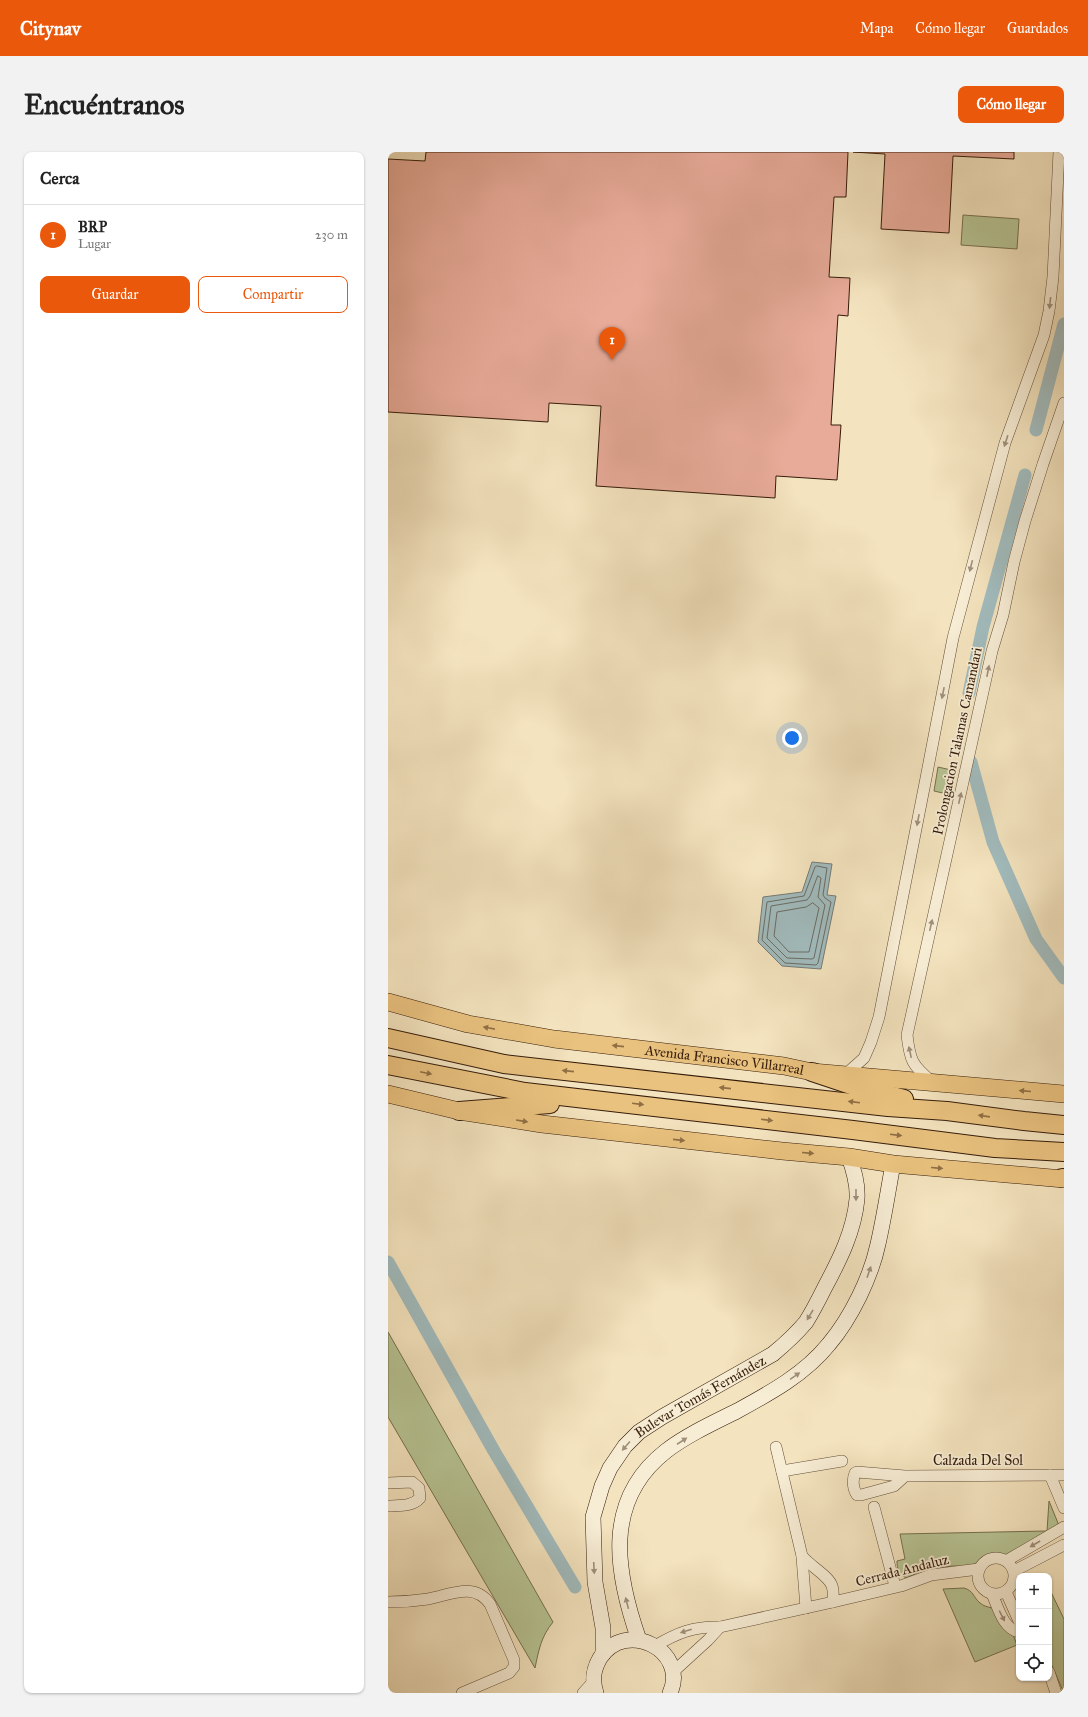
<!DOCTYPE html>
<html lang="es">
<meta charset="utf-8">
<style>
:root{--surface:#fff;--page:#f2f2f2;--text:#222;--muted:#767676;--line:#e0e0e0;--accent:#ea580c}
body{margin:0;font-family:"IM FELL Great Primer",serif;background:var(--page);color:var(--text)}
.controls{position:absolute;right:12px;bottom:12px;display:grid;overflow:hidden;border-radius:8px;box-shadow:0 1px 3px #0004}
.controls button{width:36px;height:36px;display:grid;place-items:center;padding:0;border:0;border-bottom:1px solid var(--line);background:var(--surface);color:var(--text);font:20px sans-serif}
.you{position:absolute;left:404px;top:586px;width:14px;height:14px;margin:-10px;border:3px solid #fff;border-radius:50%;background:#1a73e8;box-shadow:0 0 0 6px #1a73e833}
.badge{display:grid;place-items:center;width:26px;height:26px;border-radius:50%;background:var(--accent);color:#fff;font-size:13px;font-weight:700}
.pin{position:absolute;translate:-50% -33px;filter:drop-shadow(0 1px 2px #0008)}
.pin::after{content:'';position:absolute;top:21px;width:14px;height:12px;background:inherit;clip-path:polygon(0 0,100% 0,50% 100%)}
.list{margin:0;padding:0;list-style:none}
h2{display:flex;justify-content:space-between;align-items:center;height:52px;margin:0;padding:0 16px;font-size:17px}
h2 small{font-size:13px;font-weight:400;color:var(--muted)}
.list li{display:grid;grid-template-columns:26px 1fr auto;gap:12px;align-items:center;box-sizing:border-box;height:60px;padding:0 16px;border-top:1px solid var(--line)}
.list b{display:block;font-size:15px;white-space:nowrap}
.list p{margin:0;font-size:13px;white-space:nowrap;color:var(--muted)}
.list em{font-size:13px;font-style:normal;color:var(--muted)}
.actions{display:flex;gap:8px;padding:12px 16px}
.actions a{flex:1;padding:9px 0;border:1px solid var(--accent);border-radius:8px;text-align:center;font-size:14px;color:var(--accent)}
.actions .main{background:var(--accent);color:#fff}
.icon{flex:none;width:22px;height:22px;fill:none;stroke:currentColor;stroke-width:2;stroke-linecap:round;stroke-linejoin:round}
.map{position:relative;flex:none;width:676px;height:1541px;overflow:hidden;border-radius:8px}
header{display:flex;align-items:center;gap:24px;box-sizing:border-box;height:56px;padding:0 20px;background:var(--accent);color:#fff}
header strong{font-size:19px}
nav{display:flex;gap:22px;margin-inline-start:auto;font-size:14px}
.intro{display:flex;align-items:center;justify-content:space-between;box-sizing:border-box;height:96px;padding:0 24px}
h1{margin:0;font-size:28px}
.button{padding:10px 18px;border-radius:8px;background:var(--accent);color:#fff;font-size:14px;font-weight:700}
main{display:flex;gap:24px;padding:0 24px}
aside{flex:1;background:var(--surface);border-radius:8px;box-shadow:0 1px 3px #0004}
.map>svg:first-child{display:block}
.green{fill:#b7c494;stroke:#76704f}
.water{fill:#a1bbbd;stroke:#767b75}
.lines{fill:none;stroke-linecap:round;stroke-linejoin:round}
.shore{stroke:#6b6c64;stroke-width:1}
.canal{stroke:#a1bbbd;stroke-width:13}
.building{fill:#e8ab99;stroke:#351c0a}
.minor-casing{stroke:#644e37;stroke-width:12}
.secondary-casing{stroke:#351c0a;stroke-width:16}
.primary-casing{stroke:#351c0a;stroke-width:18}
.trunk-casing{stroke:#351c0a;stroke-width:20}
.minor{stroke:#f7edd5;stroke-width:11}
.secondary{stroke:#f7edd5;stroke-width:15}
.primary{stroke:#eac27f;stroke-width:17}
.trunk{stroke:#eac27f;stroke-width:18}
.oneway{fill:#a08f7a}
.oneway2{fill:#906f44}
.labels{text-anchor:middle;stroke-width:3.5;stroke-linejoin:round;paint-order:stroke}
.street-label{font-size:14px;fill:#351c0a;stroke:#f7edd5}
</style>
<header>
<strong>Citynav</strong>
<nav><a>Mapa</a><a>Cómo llegar</a><a>Guardados</a></nav>
</header>
<div class="intro"><h1>Encuéntranos</h1><a class="button">Cómo llegar</a></div>
<main>
<aside>
<h2>Cerca<small></small></h2>
<ul class="list">
<li><span class="badge">1</span><div><b>BRP</b><p>Lugar</p></div><em>230 m</em></li>
</ul>
<div class="actions"><a class="main">Guardar</a><a>Compartir</a></div>
</aside>
<div class="map">
<svg width="676" height="1541" viewBox="0 0 676 1541">
<rect width="100%" height="100%" fill="#f3e3be"/>
<filter id="stains"><feTurbulence type="fractalNoise" baseFrequency=".005" numOctaves="4"/><feColorMatrix values="0 0 0 0 .2 0 0 0 0 .09 0 0 0 0 .02 0 0 0 .5 -.17"/></filter>
<radialGradient id="worn" r=".72"><stop offset=".6" stop-color="#630" stop-opacity="0"/><stop offset="1" stop-color="#630" stop-opacity=".3"/></radialGradient>
<!-- green -->
<g class="green">
<path d="M 575,63 L 631,67 L 629,97 L 573,93 Z"/>
<path d="M 550,615 L 563,618 L 559,642 L 546,639 Z"/>
<path d="M 0,1180 L 165,1470 C 153,1485 151,1497 147,1516 L 0,1265 Z"/>
<path d="M 661,1349 L 672,1376 L 618,1405 L 601,1406 L 586,1415 L 565,1414 L 536,1418 L 518,1426 C 511,1422 509,1418 509,1409 L 517,1407 L 512,1382 L 659,1379 Z"/>
<path d="M 576,1436 C 586,1439 585,1445 592,1451 C 599,1457 608,1455 616,1459 L 629,1493 L 587,1510 L 555,1437 Z"/>
<path d="M 661,1436 L 676,1467 L 676,1541 L 661,1507 Z"/>
</g>
<!-- water -->
<path class="water" d="M 424,710 L 444,712 L 439,743 L 448,744 L 433,817 L 394,814 L 370,790 L 375,745 L 414,740 Z"/>
<g class="lines">
<!-- shore -->
<g class="shore">
<path d="M 429,714 L 439,716 L 435,743 L 437,746 L 443,750 L 430,811 L 428,813 L 397,811 L 374,788 L 379,750 L 416,744 L 427,715 Z"/>
<path d="M 430,724 L 433,726 L 430,745 L 437,753 L 426,806 L 424,807 L 399,806 L 379,786 L 383,754 L 419,748 L 422,744 Z"/>
<path d="M 425,751 L 431,756 L 421,800 L 401,800 L 386,784 L 389,760 L 418,755 Z"/>
</g>
<!-- canal -->
<g class="canal">
<path d="M 648,278 L 676,172"/>
<path d="M 581,541 L 595,475 L 637,323"/>
<path d="M 583,610 L 605,690 L 648,787 L 676,826"/>
<path d="M 0,1110 L 106,1299 L 187,1435"/>
</g>
</g>
<!-- building -->
<g class="building">
<path d="M 38,0 L 460,0 L 458,45 L 446,45 L 441,125 L 462,126 L 460,164 L 450,163 L 443,273 L 453,273 L 449,328 L 388,324 L 387,346 L 208,334 L 213,254 L 161,251 L 160,270 L 0,260 L 0,7 L 37,9 Z"/>
<path d="M 465,0 L 626,0 L 626,7 L 565,4 L 561,81 L 493,77 L 497,2 Z"/>
</g>
<g class="lines">
<!-- minor casing -->
<g class="minor-casing">
<g id="minor">
<path d="M 458,922 L 476,906 L 483,890 L 491,865 L 538,626 L 565,486 L 617,291 L 656,183 L 661,159 L 665,125 L 671,0"/>
<path d="M 544,930 C 524,913 522,909 519,883 L 604,499 L 615,463 L 626,410 L 637,369 L 655,312 L 676,251"/>
<path d="M 388,1295 L 414,1404 C 422,1414 441,1424 444,1434 C 446,1439 445,1445 445,1450"/>
<path d="M 394,1319 L 454,1309"/>
<path d="M 662,1323 L 676,1356"/>
<path d="M 517,1324 L 506,1334 L 473,1343 L 469,1343 C 465,1337 464,1328 467,1321 L 469,1320 L 517,1324 L 676,1323"/>
<path d="M 0,1331 L 24,1330 L 31,1336 L 32,1346 C 24,1355 11,1353 0,1354"/>
<path d="M 486,1355 L 507,1434"/>
<path d="M 414,1405 L 418,1456"/>
<circle cx="608" cy="1424" r="18"/>
<path d="M 618,1409 L 676,1375"/>
<path d="M 626,1419 L 676,1393"/>
<path d="M 618,1440 L 631,1469"/>
<path d="M 604,1442 C 610,1455 615,1477 631,1480"/>
<path d="M 0,1450 C 13,1450 27,1449 40,1447 C 62,1443 86,1429 102,1452 L 126,1508 L 126,1515 L 121,1521 L 74,1541"/>
<path d="M 267,1494 C 289,1481 306,1474 332,1475 L 445,1450 L 513,1434 L 543,1423 L 591,1417"/>
<path d="M 285,1520 L 320,1488 L 332,1475"/>
<path d="M 661,1520 L 668,1541"/>
<path d="M 195,1541 L 205,1530"/>
</g>
</g>
<!-- secondary casing -->
<g class="secondary-casing">
<g id="secondary">
<path d="M 251,1488 C 228,1422 214,1349 278,1299 C 299,1283 325,1271 349,1259 C 382,1241 417,1222 441,1192 C 463,1166 483,1125 490,1092 C 496,1066 500,1039 505,1012"/>
<path id="s1" d="M 215,1502 L 215,1476 L 207,1430 L 205,1365 L 214,1334 L 222,1316 L 237,1294 L 251,1280 L 274,1265 L 385,1202 C 397,1192 408,1182 418,1170 C 425,1159 431,1147 437,1135 C 452,1107 466,1079 469,1047 C 470,1032 466,1019 461,1005"/>
<path d="M 208,1541 C 204,1528 205,1518 212,1506 C 238,1466 301,1499 282,1541"/>
</g>
</g>
<!-- primary casing -->
<g class="primary-casing">
<g id="primary">
<path id="s2" d="M 0,850 L 80,872 L 166,887 L 396,914 L 424,920 L 676,942"/>
<path d="M 0,942 L 71,959 L 154,972 L 394,999 L 461,1005 L 505,1012 L 676,1027"/>
</g>
</g>
<!-- trunk casing -->
<g class="trunk-casing">
<g id="trunk">
<path d="M 0,886 L 116,912 L 159,917 L 500,955 L 559,959 L 636,969 L 676,973"/>
<path d="M 0,913 L 137,940 L 465,978 L 607,996 L 676,1000"/>
<path d="M 424,920 L 466,934 L 516,947"/>
<path d="M 71,959 L 162,952"/>
<path d="M 674,1026 L 676,1026"/>
</g>
</g>
<!-- minor -->
<use href="#minor" class="minor"/>
<!-- secondary -->
<use href="#secondary" class="secondary"/>
<!-- primary -->
<use href="#primary" class="primary"/>
<!-- trunk -->
<use href="#trunk" class="trunk"/>
</g>
<!-- one-way arrows -->
<defs><path id="oneway-solid" d="M-6-.8H1V-3.2L6.5 0L1 3.2V.8H-6Z"/></defs>
<g class="oneway">
<use href="#oneway-solid" transform="translate(662 151) rotate(96)"/>
<use href="#oneway-solid" transform="translate(618 289) rotate(108)"/>
<use href="#oneway-solid" transform="translate(583 414) rotate(104)"/>
<use href="#oneway-solid" transform="translate(600 519) rotate(-79)"/>
<use href="#oneway-solid" transform="translate(555 541) rotate(101)"/>
<use href="#oneway-solid" transform="translate(572 646) rotate(-77)"/>
<use href="#oneway-solid" transform="translate(530 668) rotate(101)"/>
<use href="#oneway-solid" transform="translate(543 773) rotate(-77)"/>
<use href="#oneway-solid" transform="translate(522 900) rotate(-102)"/>
<use href="#oneway-solid" transform="translate(468 1043) rotate(90)"/>
<use href="#oneway-solid" transform="translate(481 1120) rotate(-71)"/>
<use href="#oneway-solid" transform="translate(422 1163) rotate(121)"/>
<use href="#oneway-solid" transform="translate(407 1224) rotate(-35)"/>
<use href="#oneway-solid" transform="translate(294 1289) rotate(-33)"/>
<use href="#oneway-solid" transform="translate(238 1294) rotate(131)"/>
<use href="#oneway-solid" transform="translate(647 1392) rotate(150)"/>
<use href="#oneway-solid" transform="translate(206 1416) rotate(87)"/>
<use href="#oneway-solid" transform="translate(239 1451) rotate(-104)"/>
<use href="#oneway-solid" transform="translate(614 1464) rotate(63)"/>
<use href="#oneway-solid" transform="translate(298 1479) rotate(163)"/>
</g>
<g class="oneway2">
<use href="#oneway-solid" transform="translate(101 876) rotate(-169)"/>
<use href="#oneway-solid" transform="translate(230 894) rotate(-174)"/>
<use href="#oneway-solid" transform="translate(180 919) rotate(-174)"/>
<use href="#oneway-solid" transform="translate(38 921) rotate(12)"/>
<use href="#oneway-solid" transform="translate(337 936) rotate(-174)"/>
<use href="#oneway-solid" transform="translate(637 939) rotate(-175)"/>
<use href="#oneway-solid" transform="translate(466 950) rotate(-173)"/>
<use href="#oneway-solid" transform="translate(250 952) rotate(7)"/>
<use href="#oneway-solid" transform="translate(596 964) rotate(-172)"/>
<use href="#oneway-solid" transform="translate(379 968) rotate(7)"/>
<use href="#oneway-solid" transform="translate(134 969) rotate(9)"/>
<use href="#oneway-solid" transform="translate(508 983) rotate(7)"/>
<use href="#oneway-solid" transform="translate(291 988) rotate(6)"/>
<use href="#oneway-solid" transform="translate(420 1001) rotate(5)"/>
<use href="#oneway-solid" transform="translate(549 1016) rotate(5)"/>
</g>
<g class="labels">
<!-- street labels -->
<g class="street-label">
<text transform="translate(569 589) rotate(-78)" y="5">Prolongacion Talamas Camandari</text>
<text dy="5" stroke="none"><textPath href="#s2" startOffset="342">Avenida Francisco Villarreal</textPath></text>
<text dy="5" stroke="none"><textPath href="#s1" startOffset="307">Bulevar Tomás Fernández</textPath></text>
<text x="590" y="1313">Calzada Del Sol</text>
<text transform="translate(514 1418) rotate(-14)" y="5">Cerrada Andaluz</text>
</g>
</g>
<rect width="100%" height="100%" filter="url(#stains)"/>
<rect width="100%" height="100%" fill="url(#worn)"/>
</svg>
<div class="controls">
<button>+</button>
<button>−</button>
<button><svg class="icon" aria-label="locate" viewBox="0 0 24 24"><circle cx="12" cy="12" r="6"/><path d="M12 2v4M12 18v4M2 12h4M18 12h4"/></svg></button>
</div>
<div class="you"></div>
<div class="pin badge" style="left:224px;top:208px">1</div>
</div>
</main>
